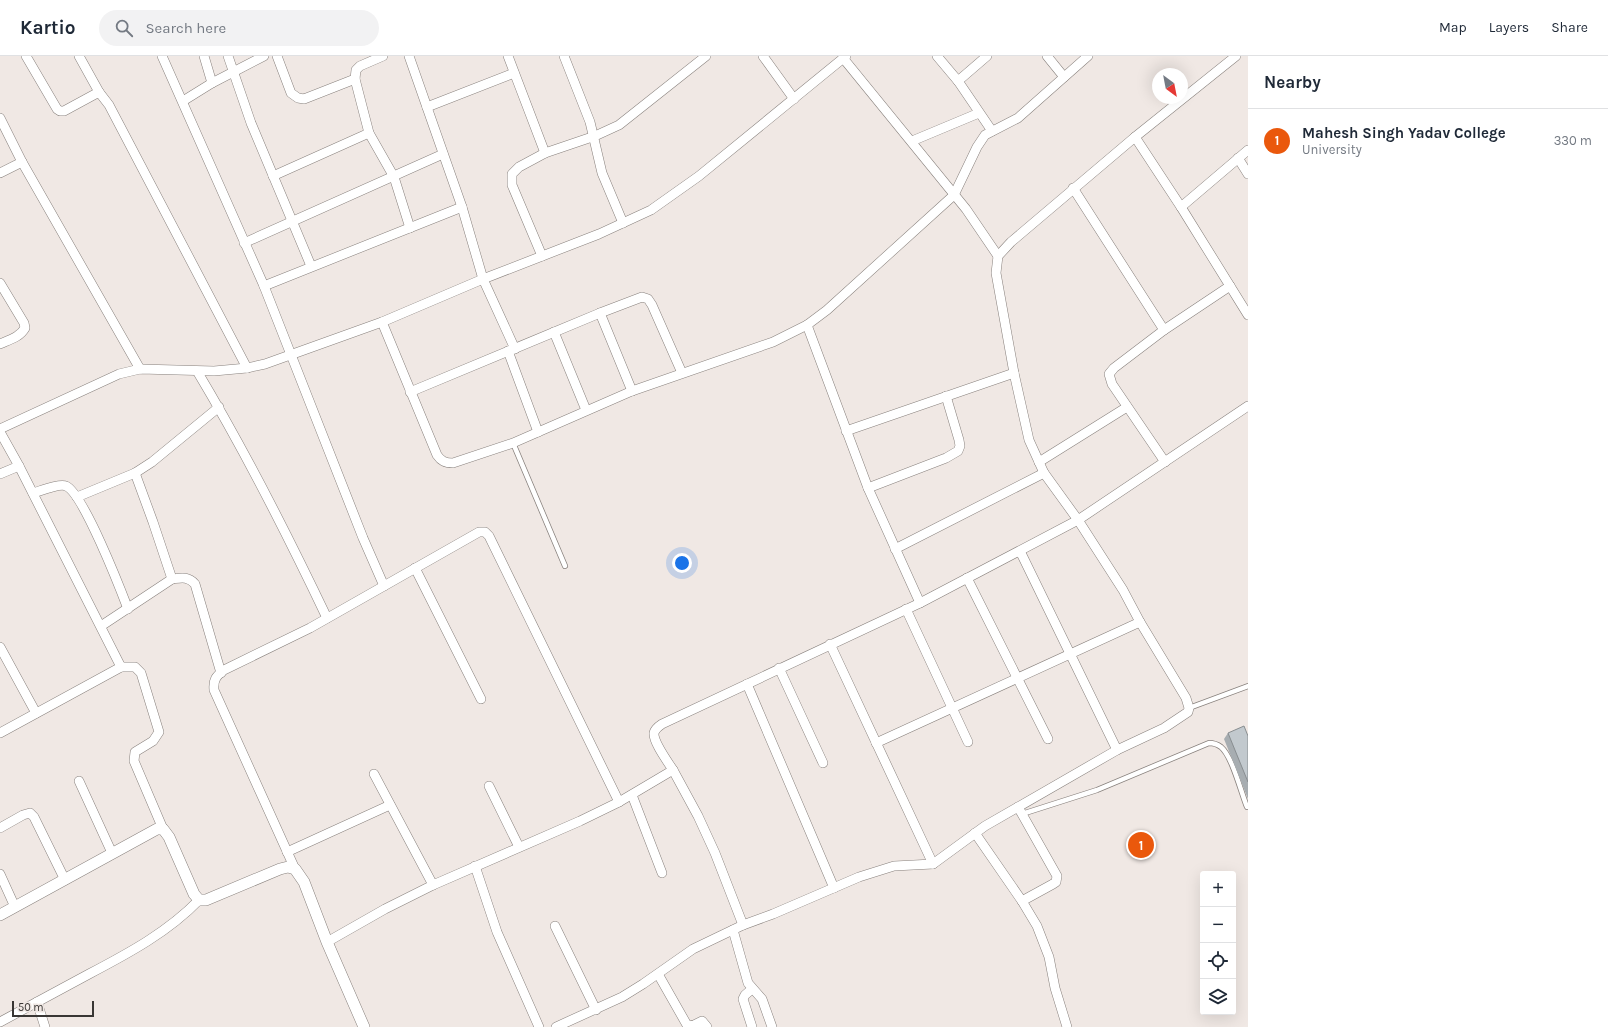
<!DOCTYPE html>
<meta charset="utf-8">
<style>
:root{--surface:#fff;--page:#f2f2f3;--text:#1f2937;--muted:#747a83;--line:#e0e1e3;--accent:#ea580c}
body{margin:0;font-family:Karla,sans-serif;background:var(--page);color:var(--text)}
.controls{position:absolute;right:12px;bottom:12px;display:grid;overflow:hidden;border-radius:4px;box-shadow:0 4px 16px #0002}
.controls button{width:36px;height:36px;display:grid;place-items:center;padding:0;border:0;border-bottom:1px solid var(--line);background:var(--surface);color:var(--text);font:20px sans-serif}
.compass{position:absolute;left:1152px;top:12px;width:36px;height:36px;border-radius:50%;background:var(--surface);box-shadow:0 4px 16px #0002;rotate:148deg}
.scale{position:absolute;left:12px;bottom:10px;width:82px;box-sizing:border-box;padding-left:4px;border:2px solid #393634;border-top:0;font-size:11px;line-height:14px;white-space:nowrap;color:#393634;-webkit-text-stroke:3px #f0e8e4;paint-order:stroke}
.you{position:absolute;left:682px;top:507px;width:14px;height:14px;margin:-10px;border:3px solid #fff;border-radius:50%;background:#1a73e8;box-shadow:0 0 0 6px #1a73e833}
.badge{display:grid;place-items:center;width:26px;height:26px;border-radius:50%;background:var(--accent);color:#fff;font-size:13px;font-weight:700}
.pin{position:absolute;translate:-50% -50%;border:2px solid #fff;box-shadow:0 1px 4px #0006}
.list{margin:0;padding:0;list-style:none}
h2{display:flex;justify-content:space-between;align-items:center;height:52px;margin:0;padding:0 16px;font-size:17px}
h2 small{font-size:13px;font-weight:400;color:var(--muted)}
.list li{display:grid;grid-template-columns:26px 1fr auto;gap:12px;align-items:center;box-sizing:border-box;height:64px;padding:0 16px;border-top:1px solid var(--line)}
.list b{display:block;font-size:15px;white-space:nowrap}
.list p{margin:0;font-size:13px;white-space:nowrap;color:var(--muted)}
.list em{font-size:13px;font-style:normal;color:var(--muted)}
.icon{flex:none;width:22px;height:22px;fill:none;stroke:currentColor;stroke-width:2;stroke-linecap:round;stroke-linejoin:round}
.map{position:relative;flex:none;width:1248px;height:971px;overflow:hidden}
header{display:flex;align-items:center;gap:24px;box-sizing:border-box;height:56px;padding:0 20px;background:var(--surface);border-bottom:1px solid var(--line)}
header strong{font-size:19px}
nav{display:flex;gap:22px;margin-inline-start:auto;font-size:14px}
.search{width:280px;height:36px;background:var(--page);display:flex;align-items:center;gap:10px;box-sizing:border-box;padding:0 14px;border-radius:22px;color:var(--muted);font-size:15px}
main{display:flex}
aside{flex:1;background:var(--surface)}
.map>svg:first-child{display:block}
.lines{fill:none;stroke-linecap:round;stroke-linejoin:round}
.service-casing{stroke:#88817d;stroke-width:6}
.minor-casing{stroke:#88817d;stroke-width:10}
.tertiary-casing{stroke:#88817d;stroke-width:12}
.service{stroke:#fff;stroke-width:4.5}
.minor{stroke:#fff;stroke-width:9}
.tertiary{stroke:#fff;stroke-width:11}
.wall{fill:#a7adb1}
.building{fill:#c2c9ce;stroke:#888d90}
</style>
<header>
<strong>Kartio</strong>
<div class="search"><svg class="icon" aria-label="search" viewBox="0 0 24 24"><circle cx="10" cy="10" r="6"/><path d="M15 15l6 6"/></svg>Search here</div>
<nav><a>Map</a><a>Layers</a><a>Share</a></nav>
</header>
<main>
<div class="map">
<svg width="1248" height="971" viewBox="0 0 1248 971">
<rect width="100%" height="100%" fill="#f0e8e4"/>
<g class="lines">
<!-- service casing -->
<g class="service-casing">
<g id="service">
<path d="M 513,387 L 565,510"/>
<path d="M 1189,652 L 1248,630"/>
<path d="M 1022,758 L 1097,734 L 1209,687 C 1214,687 1217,688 1221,691 C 1232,700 1241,736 1247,751"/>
</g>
</g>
<!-- minor casing -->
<g class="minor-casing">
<g id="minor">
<path d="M 26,0 L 57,53 L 60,55 L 64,55 L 99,36 L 109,49 L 247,312"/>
<path d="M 79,0 L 99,36"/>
<path d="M 162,0 L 264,230 L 363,482 L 384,530"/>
<path d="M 204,0 L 212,27"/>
<path d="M 228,0 L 251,67 L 311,210"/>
<path d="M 277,0 L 291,37 L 298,42 L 304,43 L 355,23"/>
<path d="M 383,0 L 360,10 L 356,14 L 355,23 L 369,77 L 394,121 L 410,172"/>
<path d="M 409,0 L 462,151 L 483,223 L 515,293"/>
<path d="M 508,0 L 545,97"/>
<path d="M 564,0 L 590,66 L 602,117 L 623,167"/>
<path d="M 763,0 L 794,43"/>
<path d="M 937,0 L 958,25 L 992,75"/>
<path d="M 1047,0 L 1064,21"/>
<path d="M 843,2 L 966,153 L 998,200"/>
<path d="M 958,25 L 987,0"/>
<path d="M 183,45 L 212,27 L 264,0"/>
<path d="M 427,51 L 514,17"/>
<path d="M 0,62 L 22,106 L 140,313"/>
<path d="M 1135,81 L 1181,151 L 1248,259"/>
<path d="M 912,85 L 979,57"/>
<path d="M 1238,102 L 1248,118"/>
<path d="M 0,117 L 22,106"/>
<path d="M 273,120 L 369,77"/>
<path d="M 1073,132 L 1164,274"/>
<path d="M 1181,151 L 1248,94"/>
<path d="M 244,187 L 443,98"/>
<path d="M 542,200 L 512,129 L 512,118 L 519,111 L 545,97 L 595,80 L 619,69 L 706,0"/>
<path d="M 0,227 L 24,267 L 25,272 C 20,281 9,284 0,288"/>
<path d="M 264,230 L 462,151"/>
<path d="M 600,257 L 632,335"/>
<path d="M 382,266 L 437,399 C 441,405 445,407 453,407 L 513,387 L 632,335 L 773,286 L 807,269 L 827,254 L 954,139 L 977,91 L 985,79 L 1018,62 L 1088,0"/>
<path d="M 807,269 L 868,432 L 920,547"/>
<path d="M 554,276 L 586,354"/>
<path d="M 508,295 L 538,376"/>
<path d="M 197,315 C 245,395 287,478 327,562"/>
<path d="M 410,336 L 600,257 L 642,241 L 648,243 L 652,249 L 682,317"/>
<path d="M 0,373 L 119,318 L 140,313 L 214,315 L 247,312 L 265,308 L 382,266 L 483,223 L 599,178 L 651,154 L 699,120 L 846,0"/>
<path d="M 846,375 L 1014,317"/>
<path d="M 0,376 L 19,410 L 0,418"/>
<path d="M 1039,406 L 1127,351"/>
<path d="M 1165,406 L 1112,328 L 1109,318 L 1114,312 L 1164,274 L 1230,230"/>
<path d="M 19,410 L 121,611"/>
<path d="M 135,417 L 153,466 L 172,523 C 181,522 188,520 195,528 L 221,617"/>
<path d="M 868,432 L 946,402 L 958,395 L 960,390 L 959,384 L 946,340"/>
<path d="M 33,437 C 40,435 60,427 66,430 C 83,437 120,532 128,553"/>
<path d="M 77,441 L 135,417 L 152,406 L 219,351"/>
<path d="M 895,493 L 1044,417"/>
<path d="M 1020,495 L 1117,694"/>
<path d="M 415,512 L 481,643"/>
<path d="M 967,522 L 1048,683"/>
<path d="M 906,553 L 968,686"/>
<path d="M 101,570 L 172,523"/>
<path d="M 830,588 L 933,808"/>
<path d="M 0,591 L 36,657"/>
<path d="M 779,612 L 823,707"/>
<path d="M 747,628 L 834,832"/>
<path d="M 0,677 L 121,611 L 135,611 L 141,617 L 159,676 L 153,685 L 135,696 L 134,705 L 163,773"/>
<path d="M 876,687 L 1140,566"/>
<path d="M 673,714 L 698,760 L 715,797 L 743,869"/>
<path d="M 374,718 L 433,829"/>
<path d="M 79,725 L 112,797"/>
<path d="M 489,730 L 519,791"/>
<path d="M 632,739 L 662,817"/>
<path d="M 1018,751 L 1057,820 L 1056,826 L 1053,828 L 1022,845"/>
<path d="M 0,772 L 23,759 L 30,757 L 34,761 L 65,824"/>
<path d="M 975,777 L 1022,845 L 1037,870 L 1049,901 L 1055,932 L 1067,971"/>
<path d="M 287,796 L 390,749"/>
<path d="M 475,810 L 497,876 L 539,971"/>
<path d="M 295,813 L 214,634 C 213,624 216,620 224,614 L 310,572 L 479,476 L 485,476 L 489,480 L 619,746"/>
<path d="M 0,818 L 15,851"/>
<path d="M 555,870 L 596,954"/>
<path d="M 733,874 L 748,927 L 762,943 L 772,971"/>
<path d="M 327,886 L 385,853 L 433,829 L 580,765 L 619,746 L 673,714 C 668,706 653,686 654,677 C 655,673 659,670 662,668 L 920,547 L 1078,464 L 1248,350"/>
<path d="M 658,918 L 687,969 L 692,970 L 702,965 L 707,971"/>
<path d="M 37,946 L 45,971"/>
<path d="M 0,966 C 30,950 59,934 89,918 C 129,897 168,876 199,844"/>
<path d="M 556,971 L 622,941 L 643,928 L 693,893 L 743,869 L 773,858 L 859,821 L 894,810 L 933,808 L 985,770 L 1117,694 L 1164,672 L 1188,656 L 1189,652 L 1186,642 L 1140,566 L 1123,534 L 1078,464 L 1044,417 L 1029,384 L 1014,317 L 996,217 L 998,200 L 1011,186 L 1135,81 L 1236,0"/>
<path d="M 752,971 L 743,943 L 745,939 L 752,933"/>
</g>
</g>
<!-- tertiary casing -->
<g class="tertiary-casing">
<path id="tertiary" d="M 0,859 L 157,773 L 163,773 L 169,781 L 194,838 L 199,844 L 206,844 L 280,813 L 288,811 L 295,813 L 304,826 L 327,886 L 364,971"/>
</g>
<!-- service -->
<use href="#service" class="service"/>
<!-- minor -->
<use href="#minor" class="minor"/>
<!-- tertiary -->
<use href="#tertiary" class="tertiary"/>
</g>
<!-- wall -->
<path class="wall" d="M 1228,677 L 1248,680 L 1248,743 L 1224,683 Z"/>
<!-- building -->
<path class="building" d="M 1244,670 L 1248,680 L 1248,726 L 1228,677 Z"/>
</svg>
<div class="controls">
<button>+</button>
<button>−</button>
<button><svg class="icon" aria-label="locate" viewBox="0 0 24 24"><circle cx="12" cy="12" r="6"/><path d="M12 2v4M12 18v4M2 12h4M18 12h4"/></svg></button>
<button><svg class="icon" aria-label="layers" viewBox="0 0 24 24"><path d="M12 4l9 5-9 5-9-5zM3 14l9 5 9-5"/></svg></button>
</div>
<svg class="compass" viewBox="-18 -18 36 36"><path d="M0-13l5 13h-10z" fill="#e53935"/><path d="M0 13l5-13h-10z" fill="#747a83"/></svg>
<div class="scale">50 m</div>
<div class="you"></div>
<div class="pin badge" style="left:1141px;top:789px">1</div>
</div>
<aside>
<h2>Nearby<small></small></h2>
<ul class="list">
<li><span class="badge">1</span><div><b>Mahesh Singh Yadav College</b><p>University</p></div><em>330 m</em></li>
</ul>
</aside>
</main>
